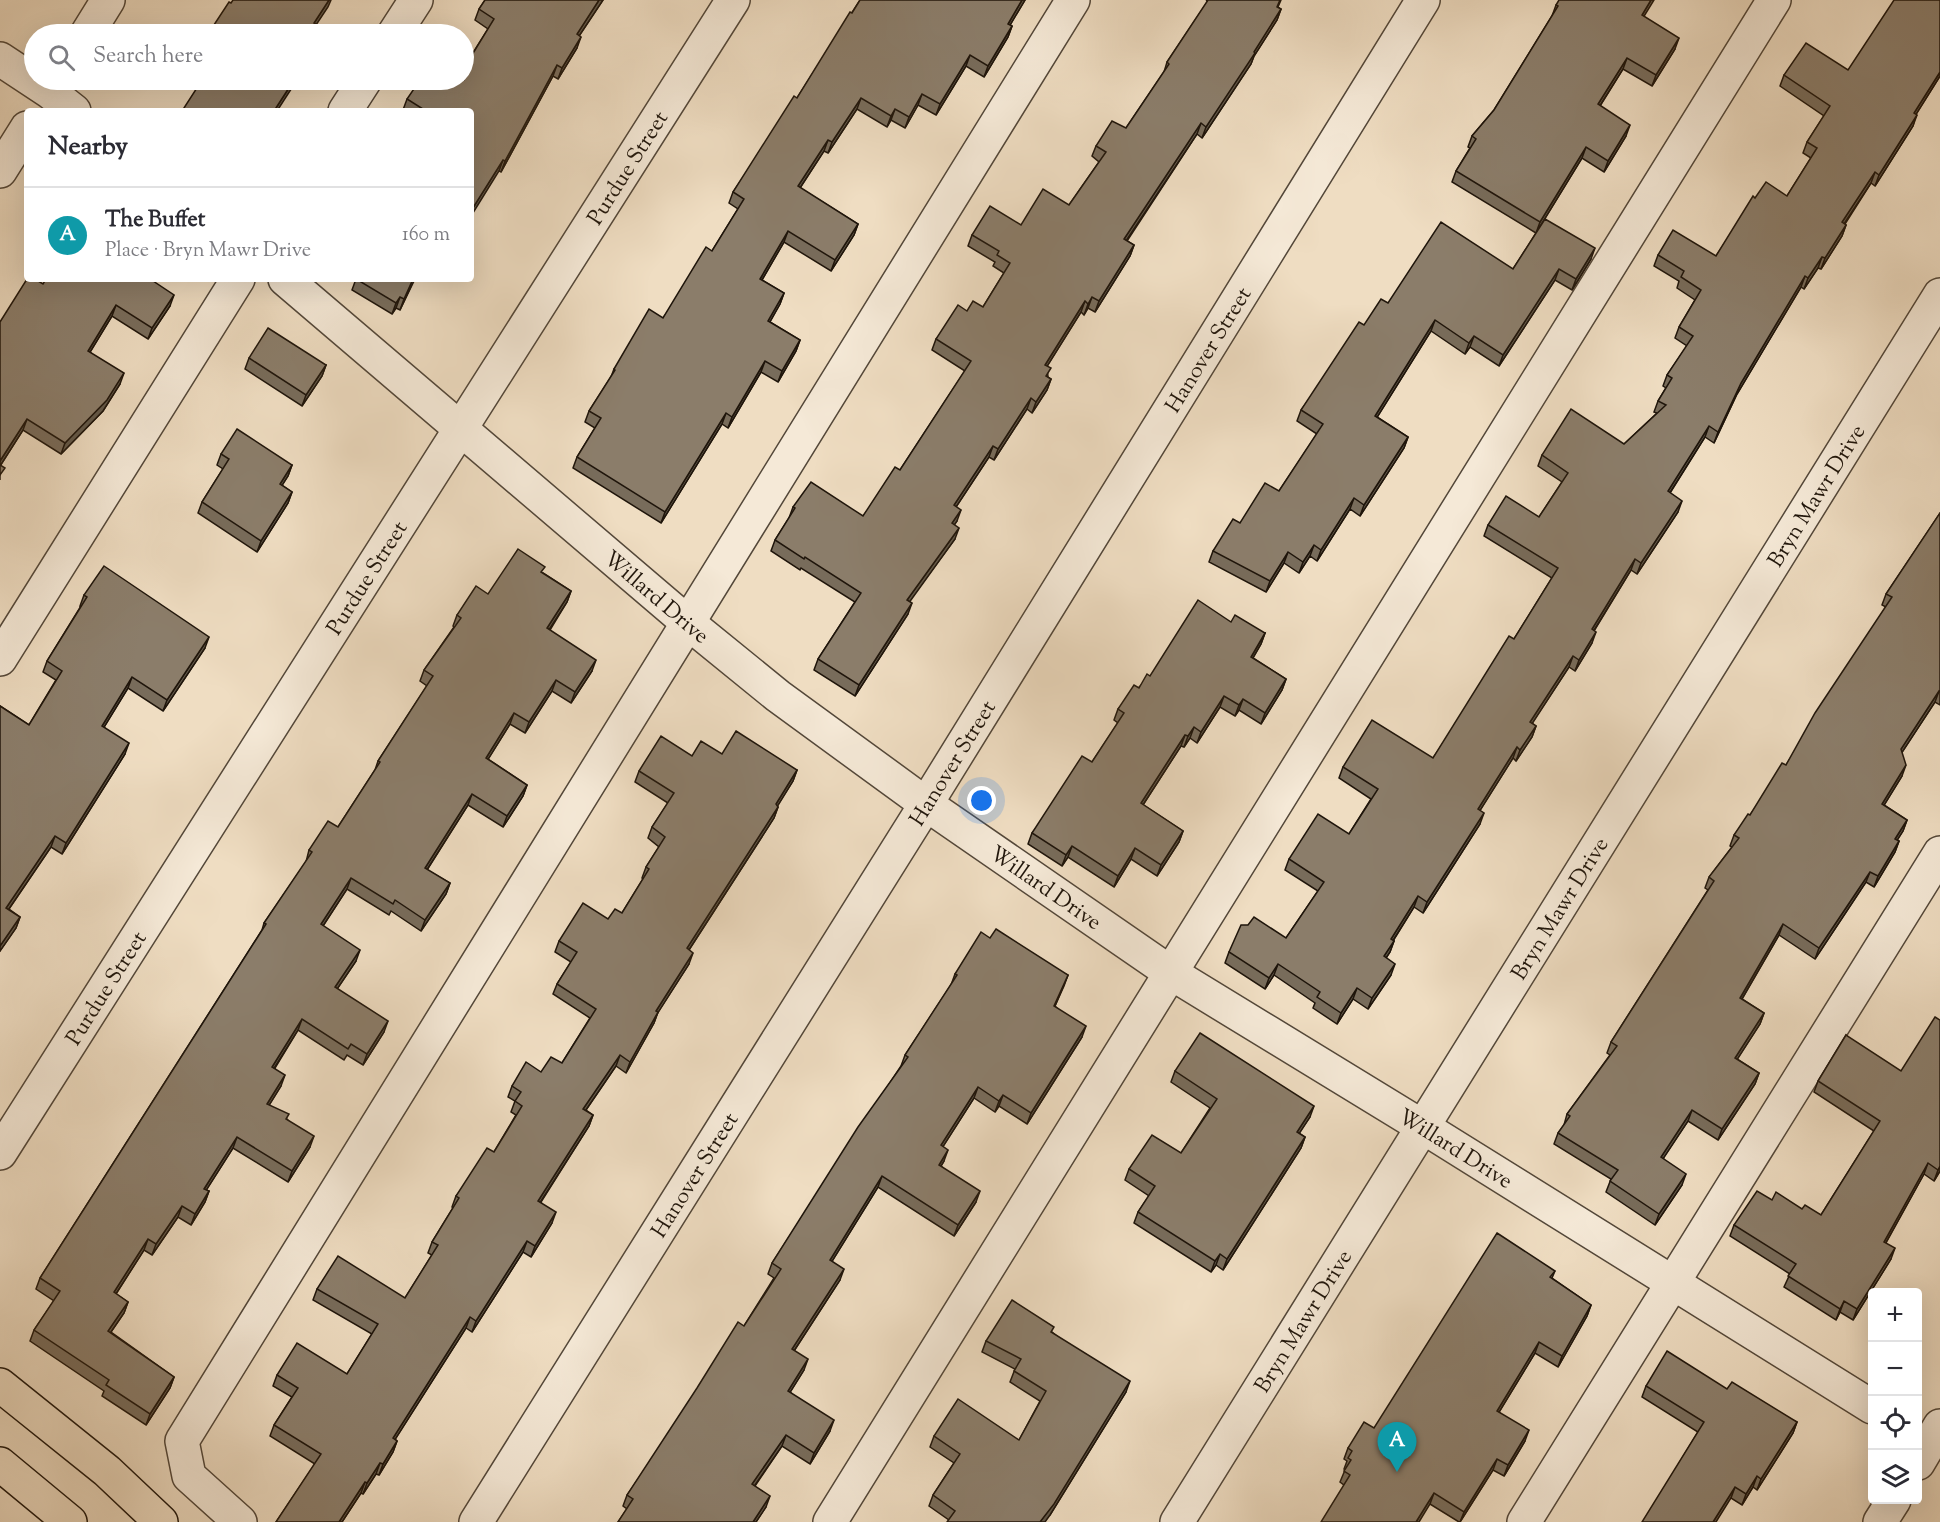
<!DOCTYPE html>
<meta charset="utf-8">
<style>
:root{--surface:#fff;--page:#f7f7f7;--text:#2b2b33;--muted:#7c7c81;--line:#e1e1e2;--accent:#ea580c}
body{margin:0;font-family:"Sorts Mill Goudy",serif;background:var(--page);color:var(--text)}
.controls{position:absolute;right:18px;bottom:18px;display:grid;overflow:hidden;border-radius:6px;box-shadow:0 6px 24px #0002}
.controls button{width:54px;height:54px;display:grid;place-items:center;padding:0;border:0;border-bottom:2px solid var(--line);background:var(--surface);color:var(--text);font:30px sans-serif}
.you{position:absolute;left:982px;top:801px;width:21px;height:21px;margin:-15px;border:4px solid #fff;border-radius:50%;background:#1a73e8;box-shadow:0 0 0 9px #1a73e833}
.badge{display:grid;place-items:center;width:39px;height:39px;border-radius:50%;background:var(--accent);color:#fff;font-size:20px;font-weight:700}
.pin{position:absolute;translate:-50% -50px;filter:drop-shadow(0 2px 3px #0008)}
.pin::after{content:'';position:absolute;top:32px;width:21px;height:18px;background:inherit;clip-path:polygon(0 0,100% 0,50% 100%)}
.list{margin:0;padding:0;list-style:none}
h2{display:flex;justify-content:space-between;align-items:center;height:78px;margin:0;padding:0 24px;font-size:26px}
h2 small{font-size:20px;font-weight:400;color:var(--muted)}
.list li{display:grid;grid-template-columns:39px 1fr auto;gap:18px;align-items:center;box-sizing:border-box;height:96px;padding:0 24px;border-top:2px solid var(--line)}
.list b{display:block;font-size:22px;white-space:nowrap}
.list p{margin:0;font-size:20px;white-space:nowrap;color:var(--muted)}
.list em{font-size:20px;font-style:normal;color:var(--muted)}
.icon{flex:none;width:33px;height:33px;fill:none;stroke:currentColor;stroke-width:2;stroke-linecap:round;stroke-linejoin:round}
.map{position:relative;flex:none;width:1940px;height:1522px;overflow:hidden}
.search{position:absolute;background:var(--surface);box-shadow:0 6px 24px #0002;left:24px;top:24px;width:450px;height:66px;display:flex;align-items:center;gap:15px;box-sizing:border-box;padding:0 21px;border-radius:33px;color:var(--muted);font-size:22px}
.panel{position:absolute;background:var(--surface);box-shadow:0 6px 24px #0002;left:24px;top:108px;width:450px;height:174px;border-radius:6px}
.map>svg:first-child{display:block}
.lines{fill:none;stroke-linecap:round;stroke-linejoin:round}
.minor-casing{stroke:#534739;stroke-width:36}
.major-casing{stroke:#1f150b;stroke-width:36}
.highway-casing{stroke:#1f150b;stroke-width:36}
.minor{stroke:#f5e9d7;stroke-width:33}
.major{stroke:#efddc2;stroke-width:33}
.highway{stroke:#efddc2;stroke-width:33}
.wall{fill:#786c5b;stroke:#1f150b;stroke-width:1.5}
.shaded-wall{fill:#61584a;stroke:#1f150b;stroke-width:1.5}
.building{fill:#8b7d6a;stroke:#1f150b;stroke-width:1.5}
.labels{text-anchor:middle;stroke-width:6;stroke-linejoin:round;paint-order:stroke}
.street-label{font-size:22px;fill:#1f150b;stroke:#f5e9d7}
</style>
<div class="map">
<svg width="1940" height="1522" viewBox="0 0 1940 1522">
<rect width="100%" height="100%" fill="#efddc2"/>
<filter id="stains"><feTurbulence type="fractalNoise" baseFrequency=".00333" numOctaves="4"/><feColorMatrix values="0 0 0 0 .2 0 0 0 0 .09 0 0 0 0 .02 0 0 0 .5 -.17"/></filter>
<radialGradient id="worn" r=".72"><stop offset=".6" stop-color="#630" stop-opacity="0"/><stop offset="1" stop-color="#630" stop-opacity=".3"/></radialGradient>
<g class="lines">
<!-- minor casing -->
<g class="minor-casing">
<g id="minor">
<path d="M 87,34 L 108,0"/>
<path d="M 394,34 L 416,0"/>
<path d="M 0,59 L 50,92 L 74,111"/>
<path d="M 345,111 L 365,80"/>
<path d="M 0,171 L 27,128"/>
<path id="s1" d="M 285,279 L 687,622 L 778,696 L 926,804 L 1171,973 L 1423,1127 L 1872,1407"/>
<path d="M 0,659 L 238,279"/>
<path id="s2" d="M 0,1153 L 733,0"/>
<path d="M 1918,1463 L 1940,1426"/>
<path d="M 240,1522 L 189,1476 L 182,1441 L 1073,0"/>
<path id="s3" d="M 476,1522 L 926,804 L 1423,0"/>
<path d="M 830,1522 L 1774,0"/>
<path id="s4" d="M 1177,1522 L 1940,295"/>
<path d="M 1524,1522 L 1940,853"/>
<path d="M 1880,1522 L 1894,1500"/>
</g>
</g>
<!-- major casing -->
<g class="major-casing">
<path id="major" d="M 0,1385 L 107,1471 L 161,1522"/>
</g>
<!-- highway casing -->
<g class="highway-casing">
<path id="highway" d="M 0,1464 L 70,1522"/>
</g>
<!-- minor -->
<use href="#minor" class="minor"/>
<!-- major -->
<use href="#major" class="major"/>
<!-- highway -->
<use href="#highway" class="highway"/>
</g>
<!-- wall -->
<g class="wall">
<path d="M 485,0 L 603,0 L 579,36 L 577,48 L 558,79 L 553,76 L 501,172 L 499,171 L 471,111 L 405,111 L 403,110 L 407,99 L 454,83 L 488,29 L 475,20 L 479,9 Z"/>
<path d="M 860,0 L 1025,0 L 1010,25 L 1012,26 L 1008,37 L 984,77 L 966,66 L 936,115 L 918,105 L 905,128 L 891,120 L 887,127 L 857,109 L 828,153 L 824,151 L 800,188 L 858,224 L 854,235 L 831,271 L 784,242 L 762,280 L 784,293 L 780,304 L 770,322 L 800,340 L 796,351 L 778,382 L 761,372 L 728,428 L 722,424 L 661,523 L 573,468 L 577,457 L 595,428 L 585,422 L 589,411 L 611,377 L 614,369 L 663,318 L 712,251 L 738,209 L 729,203 L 733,192 L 797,98 Z"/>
<path d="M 1206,0 L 1281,0 L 1278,7 L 1281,9 L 1277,20 L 1254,56 L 1251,64 L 1202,138 L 1197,134 L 1127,241 L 1134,245 L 1130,256 L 1095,312 L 1088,308 L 1084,315 L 1081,312 L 1047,366 L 1048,377 L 1051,379 L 1047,390 L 1032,413 L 1027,409 L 994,460 L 989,457 L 956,507 L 957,521 L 954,525 L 955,539 L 909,601 L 908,614 L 855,696 L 814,670 L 818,659 L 855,602 L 801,568 L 800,570 L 771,551 L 775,540 L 789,518 L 793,507 L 863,516 L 900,470 L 965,371 L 932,350 L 936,339 L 967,311 L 983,307 L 1004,273 L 993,266 L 995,262 L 968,246 L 972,235 L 1021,225 L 1069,205 L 1099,162 L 1092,156 L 1096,146 L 1126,128 L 1164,72 L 1167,62 L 1208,1 Z"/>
<path d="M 1940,0 L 1940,76 L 1916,114 L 1913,126 L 1875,186 L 1871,183 L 1845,224 L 1846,225 L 1842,236 L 1821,269 L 1818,268 L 1804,289 L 1801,287 L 1737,394 L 1714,443 L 1705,437 L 1670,493 L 1678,512 L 1637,574 L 1631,570 L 1594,631 L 1592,643 L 1575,671 L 1569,667 L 1532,723 L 1536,726 L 1532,737 L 1516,761 L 1513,758 L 1480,810 L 1480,824 L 1423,913 L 1414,907 L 1393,941 L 1394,941 L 1390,952 L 1386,958 L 1391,975 L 1368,1009 L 1353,999 L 1337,1024 L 1313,1008 L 1315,1003 L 1274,975 L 1265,989 L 1225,963 L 1229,952 L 1286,938 L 1318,891 L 1285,870 L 1289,859 L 1349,834 L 1371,799 L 1339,778 L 1343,767 L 1433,758 L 1514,639 L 1552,578 L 1484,536 L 1488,525 L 1539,517 L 1562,482 L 1538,466 L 1542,455 L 1624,444 L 1657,413 L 1654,412 L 1658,401 L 1666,388 L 1663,386 L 1667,375 L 1687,346 L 1675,338 L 1679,327 L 1695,300 L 1677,288 L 1679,281 L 1654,266 L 1658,255 L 1716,256 L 1755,198 L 1787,196 L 1811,158 L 1803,153 L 1807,142 L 1824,116 L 1780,86 L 1784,75 L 1848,70 Z"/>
<path d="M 1556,5 L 1644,17 L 1675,49 L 1652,86 L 1623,69 L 1600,106 L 1626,136 L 1604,172 L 1582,158 L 1539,228 L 1591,259 L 1572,290 L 1555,280 L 1499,366 L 1470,347 L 1465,354 L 1431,331 L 1377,417 L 1408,437 L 1404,448 L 1360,516 L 1350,509 L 1317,561 L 1310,556 L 1299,573 L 1284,563 L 1266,592 L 1209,562 L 1213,551 L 1240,523 L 1279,491 L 1317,434 L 1297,421 L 1301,410 L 1364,325 L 1388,303 L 1513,269 L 1536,233 L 1452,182 L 1456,171 L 1470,148 L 1468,147 L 1472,136 L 1494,110 L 1552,16 Z"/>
<path d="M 300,80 L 318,80 L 313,88 Z"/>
<path d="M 356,279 L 411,286 L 400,310 L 396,308 L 392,314 L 352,290 Z"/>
<path d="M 43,284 L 170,306 L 148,339 L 112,316 L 90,352 L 120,384 L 103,411 L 61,454 L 23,430 L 0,466 L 0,480 L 0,322 Z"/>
<path d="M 249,358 L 326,365 L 322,376 L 302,406 L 245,369 Z"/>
<path d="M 221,454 L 292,465 L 288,476 L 282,485 L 292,492 L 288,503 L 257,552 L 198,513 L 202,502 L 223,469 L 217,465 Z"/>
<path d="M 1940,513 L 1940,705 L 1935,702 L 1902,752 L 1902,776 L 1884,805 L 1907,820 L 1903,831 L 1897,840 L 1899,841 L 1895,852 L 1874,887 L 1866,882 L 1815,959 L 1779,935 L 1742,999 L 1764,1013 L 1760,1024 L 1737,1059 L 1759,1073 L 1755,1084 L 1718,1140 L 1688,1121 L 1663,1158 L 1682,1185 L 1655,1225 L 1606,1192 L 1611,1179 L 1554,1144 L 1558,1133 L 1564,1125 L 1567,1114 L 1610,1055 L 1607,1053 L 1611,1042 L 1708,890 L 1705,888 L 1709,877 L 1732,847 L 1730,846 L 1734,835 L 1750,815 L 1786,765 L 1886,607 L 1882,605 L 1886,594 Z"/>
<path d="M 543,573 L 571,591 L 567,602 L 550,630 L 592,671 L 571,703 L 552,691 L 525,733 L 510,724 L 488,759 L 527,785 L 523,796 L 503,827 L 468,805 L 427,870 L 450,883 L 446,894 L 421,931 L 391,911 L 389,915 L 347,889 L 323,926 L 356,961 L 337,989 L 384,1032 L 363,1065 L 347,1055 L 344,1060 L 298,1030 L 275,1068 L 281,1086 L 269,1105 L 287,1119 L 310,1147 L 288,1182 L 233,1148 L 206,1190 L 209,1191 L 205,1202 L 191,1225 L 178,1217 L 152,1255 L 144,1250 L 116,1294 L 128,1302 L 124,1313 L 111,1332 L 174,1377 L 170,1388 L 146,1425 L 102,1396 L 104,1391 L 30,1341 L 34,1330 L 54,1301 L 36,1289 L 40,1278 L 262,930 L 264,923 L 306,862 L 309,850 L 338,827 L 375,770 L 378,761 L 427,686 L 420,681 L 424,670 L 454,627 L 453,626 L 457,615 L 488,594 Z"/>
<path d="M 84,595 L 205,648 L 163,711 L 128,688 L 104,727 L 125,754 L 62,854 L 51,847 L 9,909 L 20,917 L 16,928 L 0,951 L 0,706 L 29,725 L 56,680 L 43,672 L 47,661 L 81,606 L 80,606 Z"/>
<path d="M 1265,633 L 1261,644 L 1253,658 L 1286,679 L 1282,690 L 1261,724 L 1239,710 L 1235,716 L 1220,707 L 1197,743 L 1190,738 L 1184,747 L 1181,746 L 1143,805 L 1183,831 L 1179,842 L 1157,876 L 1131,859 L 1114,887 L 1068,857 L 1062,866 L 1028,844 L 1032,833 L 1092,762 L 1118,723 L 1114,720 L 1118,709 L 1150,676 Z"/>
<path d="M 722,754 L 797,770 L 793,781 L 777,806 L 778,807 L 774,818 L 689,950 L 689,964 L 658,1012 L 654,1023 L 626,1073 L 616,1066 L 586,1110 L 593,1115 L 589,1126 L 541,1202 L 552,1223 L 531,1257 L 523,1252 L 472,1332 L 466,1328 L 395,1439 L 397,1441 L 393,1452 L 379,1475 L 376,1474 L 363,1494 L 361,1493 L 342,1522 L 276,1522 L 315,1464 L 270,1436 L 274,1425 L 292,1397 L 273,1386 L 277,1375 L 347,1374 L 372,1334 L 313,1300 L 317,1289 L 405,1298 L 432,1255 L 428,1253 L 432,1242 L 453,1208 L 452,1207 L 456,1196 L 494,1152 L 516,1115 L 511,1112 L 515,1101 L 508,1097 L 512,1086 L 562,1063 L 590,1018 L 553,994 L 557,984 L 571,962 L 555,952 L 559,941 L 622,913 L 643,879 L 642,878 L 646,867 L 659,847 L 648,838 L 652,827 L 668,803 L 635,782 L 639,771 L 692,756 Z"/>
<path d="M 990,938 L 1068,975 L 1055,1006 L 1082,1037 L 1027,1124 L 999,1106 L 995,1112 L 974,1098 L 943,1146 L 944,1161 L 941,1166 L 976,1202 L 954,1236 L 878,1187 L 832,1261 L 840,1280 L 794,1351 L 804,1370 L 790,1392 L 830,1431 L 810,1464 L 782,1446 L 755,1486 L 766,1507 L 756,1522 L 618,1522 L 627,1509 L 623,1506 L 627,1495 L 744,1326 L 774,1278 L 768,1274 L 772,1263 L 901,1066 L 905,1055 L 951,985 L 955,974 Z"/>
<path d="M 1846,1035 L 1940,1171 L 1934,1181 L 1924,1174 L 1886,1243 L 1891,1259 L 1853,1320 L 1840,1312 L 1836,1320 L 1784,1287 L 1790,1274 L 1730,1236 L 1734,1225 L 1772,1200 L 1802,1209 L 1821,1215 L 1874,1131 L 1814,1092 L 1818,1081 Z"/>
<path d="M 1175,1071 L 1310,1117 L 1299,1133 L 1305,1137 L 1301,1148 L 1223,1270 L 1216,1265 L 1211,1272 L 1134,1223 L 1138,1212 L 1149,1196 L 1125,1180 L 1129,1169 L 1181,1153 L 1210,1108 L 1171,1082 Z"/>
<path d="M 1555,1271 L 1552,1278 L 1591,1305 L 1587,1316 L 1558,1367 L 1535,1353 L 1499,1412 L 1525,1441 L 1504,1476 L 1493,1470 L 1460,1522 L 1459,1522 L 1430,1504 L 1344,1485 L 1340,1482 L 1345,1470 L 1344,1469 L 1347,1461 L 1344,1459 L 1348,1448 L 1374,1428 Z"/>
<path d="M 1052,1332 L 1126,1392 L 1050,1515 L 949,1520 L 929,1506 L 933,1495 L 954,1463 L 930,1447 L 934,1436 L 1019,1440 L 1040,1401 L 1010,1382 L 1015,1369 L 982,1352 L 986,1341 Z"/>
<path d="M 1646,1386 L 1727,1389 L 1797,1422 L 1793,1433 L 1757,1490 L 1753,1487 L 1742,1505 L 1678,1465 L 1698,1432 L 1642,1397 Z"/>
</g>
<!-- shaded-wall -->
<g class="shaded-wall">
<path d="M 329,0 L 331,0 L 328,7 L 310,34 L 314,23 Z"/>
<path d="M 599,0 L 603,0 L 573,45 L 577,34 Z"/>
<path d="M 1022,0 L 1025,0 L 1004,35 L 1008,24 Z"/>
<path d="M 1651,0 L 1654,0 L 1638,26 L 1642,15 Z"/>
<path d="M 1281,9 L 1277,20 L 1254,56 L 1251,64 L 1202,138 L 1206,127 Z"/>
<path d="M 1012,26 L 1008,37 L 984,77 L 988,66 Z"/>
<path d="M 581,37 L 577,48 L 558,79 L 562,68 Z"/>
<path d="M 1679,38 L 1675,49 L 1652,86 L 1656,75 Z"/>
<path d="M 970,55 L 966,66 L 936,115 L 940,104 Z"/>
<path d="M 1627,58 L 1623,69 L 1594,115 L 1598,104 Z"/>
<path d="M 557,65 L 553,76 L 501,172 L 505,161 Z"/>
<path d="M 1940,72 L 1940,76 L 1910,124 L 1914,113 Z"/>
<path d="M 294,80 L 297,80 L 277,111 L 274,111 Z"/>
<path d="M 922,94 L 918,105 L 905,128 L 909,117 Z"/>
<path d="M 861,98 L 857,109 L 828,153 L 832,142 Z"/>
<path d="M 895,109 L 891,120 L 887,127 L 891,116 Z"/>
<path d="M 1917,115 L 1913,126 L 1875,186 L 1879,175 Z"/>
<path d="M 1201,123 L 1197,134 L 1120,250 L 1124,239 Z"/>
<path d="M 1630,125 L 1626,136 L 1604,172 L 1608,161 Z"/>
<path d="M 828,140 L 824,151 L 794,197 L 798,186 Z"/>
<path d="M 1586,147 L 1582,158 L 1536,233 L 1540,222 Z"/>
<path d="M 503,160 L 499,171 L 471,216 L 471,211 Z"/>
<path d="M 1875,172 L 1871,183 L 1838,233 L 1842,222 Z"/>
<path d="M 858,224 L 854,235 L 831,271 L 835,260 Z"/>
<path d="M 1846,225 L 1842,236 L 1821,269 L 1825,258 Z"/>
<path d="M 788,231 L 784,242 L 756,290 L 760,279 Z"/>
<path d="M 1134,245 L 1130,256 L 1095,312 L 1099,301 Z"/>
<path d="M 1595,248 L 1591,259 L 1572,290 L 1576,279 Z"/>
<path d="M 1822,257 L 1818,268 L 1804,289 L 1808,278 Z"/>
<path d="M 1559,269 L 1555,280 L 1499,366 L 1503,355 Z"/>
<path d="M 1805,276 L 1801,287 L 1737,394 L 1714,443 L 1718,432 L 1741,383 Z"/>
<path d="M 413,279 L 415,279 L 400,310 L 404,299 Z"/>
<path d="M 784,293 L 780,304 L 764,332 L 768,321 Z"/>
<path d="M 174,295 L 170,306 L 148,339 L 152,328 Z"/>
<path d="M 400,297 L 396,308 L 392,314 L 396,303 Z"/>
<path d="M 1092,297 L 1088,308 L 1084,315 L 1088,304 Z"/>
<path d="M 1085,301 L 1081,312 L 1041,376 L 1045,365 Z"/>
<path d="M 116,305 L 112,316 L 84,362 L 88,351 Z"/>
<path d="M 1435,320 L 1431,331 L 1371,427 L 1375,416 Z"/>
<path d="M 1474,336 L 1470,347 L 1465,354 L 1469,343 Z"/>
<path d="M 800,340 L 796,351 L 778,382 L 782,371 Z"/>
<path d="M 765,361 L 761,372 L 728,428 L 732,417 Z"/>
<path d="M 326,365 L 322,376 L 302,406 L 306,395 Z"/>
<path d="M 124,373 L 120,384 L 103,411 L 61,454 L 65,443 Z"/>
<path d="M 1051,379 L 1047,390 L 1032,413 L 1036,402 Z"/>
<path d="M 1031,398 L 1027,409 L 994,460 L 998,449 Z"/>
<path d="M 726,413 L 722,424 L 661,523 L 665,512 Z"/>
<path d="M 27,419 L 23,430 L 0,466 L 0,461 Z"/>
<path d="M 1709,426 L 1705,437 L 1664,502 L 1668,491 Z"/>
<path d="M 1408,437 L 1404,448 L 1360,516 L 1364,505 Z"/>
<path d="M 993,446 L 989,457 L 950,516 L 954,505 Z"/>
<path d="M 292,465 L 288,476 L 276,495 L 280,484 Z"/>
<path d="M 292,492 L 288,503 L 257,552 L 261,541 Z"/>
<path d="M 1354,498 L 1350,509 L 1317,561 L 1321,550 Z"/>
<path d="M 1682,501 L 1678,512 L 1637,574 L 1641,563 Z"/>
<path d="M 961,510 L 957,521 L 948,534 L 952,523 Z"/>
<path d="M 959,528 L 955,539 L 903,611 L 907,600 Z"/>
<path d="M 1314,545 L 1310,556 L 1299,573 L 1303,562 Z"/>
<path d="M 1288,552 L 1284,563 L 1266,592 L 1270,581 Z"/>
<path d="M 1635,559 L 1631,570 L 1588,640 L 1592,629 Z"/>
<path d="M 571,591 L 567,602 L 543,639 L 547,628 Z"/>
<path d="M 912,603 L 908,614 L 855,696 L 859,685 Z"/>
<path d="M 1596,632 L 1592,643 L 1575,671 L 1579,660 Z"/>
<path d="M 1265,633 L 1261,644 L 1247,668 L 1251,657 Z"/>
<path d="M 209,637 L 205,648 L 163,711 L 167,700 Z"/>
<path d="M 1573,656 L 1569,667 L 1526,733 L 1530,722 Z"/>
<path d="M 596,660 L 592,671 L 571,703 L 575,692 Z"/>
<path d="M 132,677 L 128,688 L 98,737 L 102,726 Z"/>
<path d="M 1286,679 L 1282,690 L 1261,724 L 1265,713 Z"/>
<path d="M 556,680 L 552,691 L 525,733 L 529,722 Z"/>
<path d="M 1939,691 L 1935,702 L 1897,760 L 1901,749 Z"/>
<path d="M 1224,696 L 1220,707 L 1197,743 L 1201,732 Z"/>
<path d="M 1243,699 L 1239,710 L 1235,716 L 1239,705 Z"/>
<path d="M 514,713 L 510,724 L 482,769 L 486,758 Z"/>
<path d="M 1536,726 L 1532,737 L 1516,761 L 1520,750 Z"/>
<path d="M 1194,727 L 1190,738 L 1184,747 L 1188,736 Z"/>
<path d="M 1185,735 L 1181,746 L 1137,814 L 1141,803 Z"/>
<path d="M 129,743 L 125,754 L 62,854 L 66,843 Z"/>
<path d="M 1517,747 L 1513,758 L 1474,820 L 1478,809 Z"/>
<path d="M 1906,765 L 1902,776 L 1878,815 L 1882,804 Z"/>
<path d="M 797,770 L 793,781 L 772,815 L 776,804 Z"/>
<path d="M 527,785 L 523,796 L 503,827 L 507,816 Z"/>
<path d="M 472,794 L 468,805 L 421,879 L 425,868 Z"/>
<path d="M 778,807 L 774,818 L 683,959 L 687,948 Z"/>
<path d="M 1484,813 L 1480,824 L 1423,913 L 1427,902 Z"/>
<path d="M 1907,820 L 1903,831 L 1891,850 L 1895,839 Z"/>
<path d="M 1183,831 L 1179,842 L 1157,876 L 1161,865 Z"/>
<path d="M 55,836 L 51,847 L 2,919 L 6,908 Z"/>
<path d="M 1899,841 L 1895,852 L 1874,887 L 1878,876 Z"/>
<path d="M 1072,846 L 1068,857 L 1062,866 L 1066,855 Z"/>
<path d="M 1135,848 L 1131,859 L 1114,887 L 1118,876 Z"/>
<path d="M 1870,872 L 1866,882 L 1815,959 L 1819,948 Z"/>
<path d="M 351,878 L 347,889 L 317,935 L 321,924 Z"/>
<path d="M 450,883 L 446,894 L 421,931 L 425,920 Z"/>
<path d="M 1418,896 L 1414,907 L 1387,950 L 1391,939 Z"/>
<path d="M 20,917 L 16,928 L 0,951 L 0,946 Z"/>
<path d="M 1783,924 L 1779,935 L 1736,1009 L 1740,998 Z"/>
<path d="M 1394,941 L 1390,952 L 1380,967 L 1384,956 Z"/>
<path d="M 360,950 L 356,961 L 331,998 L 335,987 Z"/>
<path d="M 693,953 L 689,964 L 652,1022 L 656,1011 Z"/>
<path d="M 1278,964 L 1274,975 L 1265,989 L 1269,978 Z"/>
<path d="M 1395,964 L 1391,975 L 1368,1009 L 1372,998 Z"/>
<path d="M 1068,975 L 1064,986 L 1050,1017 L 1054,1006 Z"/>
<path d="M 1357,988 L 1353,999 L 1337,1024 L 1341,1013 Z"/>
<path d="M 658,1012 L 654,1023 L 626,1073 L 630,1062 Z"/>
<path d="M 1764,1013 L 1760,1024 L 1731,1069 L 1735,1058 Z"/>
<path d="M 302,1019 L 298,1030 L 268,1078 L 272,1067 Z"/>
<path d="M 388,1021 L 384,1032 L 363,1065 L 367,1054 Z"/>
<path d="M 1086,1026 L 1082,1037 L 1027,1124 L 1031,1113 Z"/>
<path d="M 620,1055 L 616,1066 L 579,1120 L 583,1109 Z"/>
<path d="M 1759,1073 L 1755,1084 L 1718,1140 L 1722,1129 Z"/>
<path d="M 285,1075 L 281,1086 L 263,1115 L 267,1104 Z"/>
<path d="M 978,1087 L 974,1098 L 937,1156 L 941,1145 Z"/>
<path d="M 1003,1095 L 999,1106 L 995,1112 L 999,1101 Z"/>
<path d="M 1314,1106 L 1310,1117 L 1293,1143 L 1297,1132 Z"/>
<path d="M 1692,1110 L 1688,1121 L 1657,1168 L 1661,1157 Z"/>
<path d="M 593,1115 L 589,1126 L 534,1212 L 538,1201 Z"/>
<path d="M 314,1136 L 310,1147 L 288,1182 L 292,1171 Z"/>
<path d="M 237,1137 L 233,1148 L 200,1200 L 204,1189 Z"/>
<path d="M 1305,1137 L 1301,1148 L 1223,1270 L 1227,1259 Z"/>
<path d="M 948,1150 L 944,1161 L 935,1176 L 939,1165 Z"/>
<path d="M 1928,1163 L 1924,1174 L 1880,1253 L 1884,1242 Z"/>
<path d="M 1940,1166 L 1940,1171 L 1934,1181 L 1938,1170 Z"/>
<path d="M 1686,1174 L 1682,1185 L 1655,1225 L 1659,1214 Z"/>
<path d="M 882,1176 L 878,1187 L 826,1271 L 830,1260 Z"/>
<path d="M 209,1191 L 205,1202 L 191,1225 L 195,1214 Z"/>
<path d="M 980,1191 L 976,1202 L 954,1236 L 958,1225 Z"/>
<path d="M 182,1206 L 178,1217 L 152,1255 L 156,1244 Z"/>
<path d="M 556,1212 L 552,1223 L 531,1257 L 535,1246 Z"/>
<path d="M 148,1239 L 144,1250 L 110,1303 L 114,1292 Z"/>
<path d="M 527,1241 L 523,1252 L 472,1332 L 476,1321 Z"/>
<path d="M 1895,1248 L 1891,1259 L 1853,1320 L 1857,1309 Z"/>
<path d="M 1220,1254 L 1216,1265 L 1211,1272 L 1215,1261 Z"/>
<path d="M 844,1269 L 840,1280 L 788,1360 L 792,1349 Z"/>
<path d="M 1844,1301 L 1840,1312 L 1836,1320 L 1840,1309 Z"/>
<path d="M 128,1302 L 124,1313 L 104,1342 L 108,1331 Z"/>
<path d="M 1591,1305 L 1587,1316 L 1558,1367 L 1562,1356 Z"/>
<path d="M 470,1317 L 466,1328 L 389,1449 L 393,1438 Z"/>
<path d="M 1539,1342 L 1535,1353 L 1493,1422 L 1497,1411 Z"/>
<path d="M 808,1359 L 804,1370 L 784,1402 L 788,1391 Z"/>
<path d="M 174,1377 L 170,1388 L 146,1425 L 150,1414 Z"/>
<path d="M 1130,1381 L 1126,1392 L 1050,1515 L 1045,1522 L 1040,1522 Z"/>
<path d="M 834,1420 L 830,1431 L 810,1464 L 814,1453 Z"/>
<path d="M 1797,1422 L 1793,1433 L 1757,1490 L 1761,1479 Z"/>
<path d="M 1529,1430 L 1525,1441 L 1504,1476 L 1508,1465 Z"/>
<path d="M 786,1435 L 782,1446 L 748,1495 L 752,1484 Z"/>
<path d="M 397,1441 L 393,1452 L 379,1475 L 383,1464 Z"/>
<path d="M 1497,1459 L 1493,1470 L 1460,1522 L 1464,1512 Z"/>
<path d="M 380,1463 L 376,1474 L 363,1494 L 367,1483 Z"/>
<path d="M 1757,1476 L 1753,1487 L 1742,1505 L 1746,1494 Z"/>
<path d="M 365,1482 L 361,1493 L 342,1522 L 339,1522 Z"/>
<path d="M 1735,1487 L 1731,1498 L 1716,1522 L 1713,1522 Z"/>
<path d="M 1434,1493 L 1430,1504 L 1419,1522 L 1416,1522 Z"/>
<path d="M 770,1496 L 766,1507 L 756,1522 L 753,1522 Z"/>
</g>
<!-- building -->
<g class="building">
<path d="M 233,0 L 329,0 L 314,23 L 331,34 L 208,34 L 229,2 L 231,3 Z"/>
<path d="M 485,0 L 599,0 L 577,34 L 581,37 L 562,68 L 557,65 L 505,161 L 503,160 L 471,211 L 471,111 L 426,111 L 407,99 L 420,80 L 448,80 L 454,83 L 456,80 L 464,80 L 464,68 L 494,19 L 479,9 Z"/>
<path d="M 860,0 L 1022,0 L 1008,24 L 1012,26 L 988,66 L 970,55 L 940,104 L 922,94 L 909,117 L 895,109 L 891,116 L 861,98 L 832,142 L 828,140 L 798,186 L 858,224 L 835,260 L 788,231 L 760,279 L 784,293 L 768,321 L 800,340 L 782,371 L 765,361 L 732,417 L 726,413 L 665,512 L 577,457 L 601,418 L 589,411 L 615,370 L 614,369 L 649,309 L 663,318 L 706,247 L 712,251 L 744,199 L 733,192 L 794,96 L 797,98 L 850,12 L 852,13 Z"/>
<path d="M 1208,0 L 1280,0 L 1277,7 L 1281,9 L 1254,52 L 1255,53 L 1206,127 L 1201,123 L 1124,239 L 1134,245 L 1099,301 L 1092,297 L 1088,304 L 1085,301 L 1045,365 L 1051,368 L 1046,376 L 1051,379 L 1036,402 L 1031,398 L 998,449 L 993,446 L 954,505 L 961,510 L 952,523 L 959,528 L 907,600 L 912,603 L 859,685 L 818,659 L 861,593 L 805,557 L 804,559 L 775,540 L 795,508 L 793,507 L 811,482 L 863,516 L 895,467 L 900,470 L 971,361 L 936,339 L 958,305 L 967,311 L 973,301 L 983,307 L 1010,263 L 997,255 L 999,251 L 972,235 L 990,206 L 1021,225 L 1043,189 L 1069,205 L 1106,152 L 1096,146 L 1112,121 L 1126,128 L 1169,64 L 1167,62 Z"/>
<path d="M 1559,0 L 1651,0 L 1642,15 L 1679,38 L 1656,75 L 1627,58 L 1598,104 L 1630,125 L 1608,161 L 1586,147 L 1540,222 L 1456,171 L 1476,139 L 1472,136 L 1494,110 L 1558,6 L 1556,5 Z"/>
<path d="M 1894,0 L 1940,0 L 1940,72 L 1914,113 L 1917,115 L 1879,175 L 1875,172 L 1842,222 L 1846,225 L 1825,258 L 1822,257 L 1808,278 L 1805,276 L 1741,383 L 1718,432 L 1709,426 L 1668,491 L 1682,501 L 1641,563 L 1635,559 L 1592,629 L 1596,632 L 1579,660 L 1573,656 L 1530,722 L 1536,726 L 1520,750 L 1517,747 L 1478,809 L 1484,813 L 1427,902 L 1418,896 L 1391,939 L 1394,941 L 1384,956 L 1395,964 L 1372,998 L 1357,988 L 1341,1013 L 1317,997 L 1320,992 L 1278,964 L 1269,978 L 1229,952 L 1241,925 L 1248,925 L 1254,917 L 1286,938 L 1324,882 L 1289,859 L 1318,814 L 1349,834 L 1378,789 L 1343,767 L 1372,720 L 1433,758 L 1509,636 L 1514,639 L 1558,568 L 1488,525 L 1506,496 L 1539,517 L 1568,473 L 1542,455 L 1571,409 L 1624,444 L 1666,405 L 1658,401 L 1672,378 L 1667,375 L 1693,336 L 1679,327 L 1701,290 L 1681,277 L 1684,271 L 1658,255 L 1673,230 L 1716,256 L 1753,196 L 1755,198 L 1766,182 L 1787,196 L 1817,148 L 1807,142 L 1830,106 L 1784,75 L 1806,43 L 1848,70 Z"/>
<path d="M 202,80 L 294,80 L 274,111 L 182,111 Z"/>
<path d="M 1545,219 L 1595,248 L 1576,279 L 1559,269 L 1503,355 L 1474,336 L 1469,343 L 1435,320 L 1375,416 L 1408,437 L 1364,505 L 1354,498 L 1321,550 L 1314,545 L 1303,562 L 1288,552 L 1270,581 L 1213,551 L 1233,519 L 1240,523 L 1265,483 L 1279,491 L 1323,424 L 1301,410 L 1359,322 L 1364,325 L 1381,299 L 1388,303 L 1441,222 L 1513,269 Z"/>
<path d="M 27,279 L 35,279 L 43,284 L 46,279 L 150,279 L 174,295 L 152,328 L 116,305 L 88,351 L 124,373 L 107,400 L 65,443 L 27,419 L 0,461 L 0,322 Z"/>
<path d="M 356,279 L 413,279 L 404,299 L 400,297 L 396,303 Z"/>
<path d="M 268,328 L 326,365 L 306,395 L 249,358 Z"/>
<path d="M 237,429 L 292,465 L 280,484 L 292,492 L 261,541 L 202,502 L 229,459 L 221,454 Z"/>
<path d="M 0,465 L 5,468 L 0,475 Z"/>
<path d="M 1940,513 L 1940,692 L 1939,691 L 1901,749 L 1906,765 L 1882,804 L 1907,820 L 1895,839 L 1899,841 L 1878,876 L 1870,872 L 1819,948 L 1783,924 L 1740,998 L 1764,1013 L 1735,1058 L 1759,1073 L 1722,1129 L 1692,1110 L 1661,1157 L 1686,1174 L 1659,1214 L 1610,1181 L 1618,1170 L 1558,1133 L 1570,1116 L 1567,1114 L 1617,1046 L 1611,1042 L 1714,881 L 1709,877 L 1739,838 L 1734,835 L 1748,814 L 1750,815 L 1782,763 L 1786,765 L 1815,713 L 1892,597 L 1886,594 Z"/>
<path d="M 518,549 L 545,567 L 541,572 L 571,591 L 547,628 L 596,660 L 575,692 L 556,680 L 529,722 L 514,713 L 486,758 L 527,785 L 507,816 L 472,794 L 425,868 L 450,883 L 425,920 L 395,900 L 393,904 L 351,878 L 321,924 L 360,950 L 335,987 L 388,1021 L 367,1054 L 351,1044 L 348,1049 L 302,1019 L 272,1067 L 285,1075 L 267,1104 L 289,1114 L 286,1119 L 314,1136 L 292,1171 L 237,1137 L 204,1189 L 209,1191 L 195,1214 L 182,1206 L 156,1244 L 148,1239 L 114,1292 L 128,1302 L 108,1331 L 174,1377 L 150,1414 L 106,1385 L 109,1380 L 34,1330 L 60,1291 L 40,1278 L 266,924 L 264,923 L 312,852 L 309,850 L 328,821 L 338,827 L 380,762 L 378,761 L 433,676 L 424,670 L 461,618 L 457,615 L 476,586 L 488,594 Z"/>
<path d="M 104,566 L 209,637 L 167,700 L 132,677 L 102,726 L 129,743 L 66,843 L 55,836 L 6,908 L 20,917 L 0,946 L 0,706 L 29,725 L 62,671 L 47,661 L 87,597 L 84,595 Z"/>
<path d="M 1198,600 L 1231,622 L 1235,615 L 1265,633 L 1251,657 L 1286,679 L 1265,713 L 1243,699 L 1239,705 L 1224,696 L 1201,732 L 1194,727 L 1188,736 L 1185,735 L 1141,803 L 1183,831 L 1161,865 L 1135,848 L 1118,876 L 1072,846 L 1066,855 L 1032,833 L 1082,756 L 1092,762 L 1124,713 L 1118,709 L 1134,685 L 1139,688 L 1147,674 L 1150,676 Z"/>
<path d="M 736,731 L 797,770 L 776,804 L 778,807 L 687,948 L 693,953 L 656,1011 L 658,1012 L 630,1062 L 620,1055 L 583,1109 L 593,1115 L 538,1201 L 556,1212 L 535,1246 L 527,1241 L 476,1321 L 470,1317 L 393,1438 L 397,1441 L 383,1464 L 380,1463 L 367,1483 L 365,1482 L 339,1522 L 276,1522 L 321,1454 L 274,1425 L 298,1388 L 277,1375 L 297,1343 L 347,1374 L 378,1324 L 317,1289 L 338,1256 L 405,1298 L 438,1245 L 432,1242 L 459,1198 L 456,1196 L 487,1148 L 494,1152 L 522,1106 L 515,1101 L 521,1092 L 512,1086 L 526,1062 L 541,1072 L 551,1057 L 562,1063 L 596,1009 L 557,984 L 577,952 L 559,941 L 583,903 L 608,919 L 615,909 L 622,913 L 649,869 L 646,867 L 665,837 L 652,827 L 674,793 L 639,771 L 661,736 L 692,756 L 701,741 L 722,754 Z"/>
<path d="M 996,929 L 1068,975 L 1054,1006 L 1086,1026 L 1031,1113 L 1003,1095 L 999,1101 L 978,1087 L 941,1145 L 948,1150 L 939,1165 L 980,1191 L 958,1225 L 882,1176 L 830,1260 L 844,1269 L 792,1349 L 808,1359 L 788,1391 L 834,1420 L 814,1453 L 786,1435 L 752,1484 L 770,1496 L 753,1522 L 618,1522 L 633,1499 L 627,1495 L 697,1388 L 738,1322 L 744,1326 L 781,1269 L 772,1263 L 858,1127 L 908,1057 L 905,1055 L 957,975 L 955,974 L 981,932 L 990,938 Z"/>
<path d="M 1935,1017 L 1940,1020 L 1940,1166 L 1938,1170 L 1928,1163 L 1884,1242 L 1895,1248 L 1857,1309 L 1844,1301 L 1840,1309 L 1788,1276 L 1796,1264 L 1734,1225 L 1757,1191 L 1772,1200 L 1776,1192 L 1802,1209 L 1805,1205 L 1821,1215 L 1880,1121 L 1818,1081 L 1846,1035 L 1901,1071 Z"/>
<path d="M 1200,1033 L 1314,1106 L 1297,1132 L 1305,1137 L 1227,1259 L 1220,1254 L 1215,1261 L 1138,1212 L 1155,1186 L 1129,1169 L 1152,1135 L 1181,1153 L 1217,1099 L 1175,1071 Z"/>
<path d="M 1497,1233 L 1555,1271 L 1550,1277 L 1591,1305 L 1562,1356 L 1539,1342 L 1497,1411 L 1529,1430 L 1508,1465 L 1497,1459 L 1464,1512 L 1434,1493 L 1416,1522 L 1321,1522 L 1350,1475 L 1344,1471 L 1351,1460 L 1348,1458 L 1352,1451 L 1348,1448 L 1364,1422 L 1374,1428 Z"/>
<path d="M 1012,1300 L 1054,1327 L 1051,1332 L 1130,1381 L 1054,1504 L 1040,1522 L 947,1522 L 955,1511 L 933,1495 L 960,1454 L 934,1436 L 958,1399 L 1019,1440 L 1046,1391 L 1014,1371 L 1021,1359 L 986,1341 Z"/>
<path d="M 1667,1351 L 1727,1389 L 1732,1382 L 1797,1422 L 1761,1479 L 1757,1476 L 1746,1494 L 1735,1487 L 1713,1522 L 1642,1522 L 1704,1422 L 1646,1386 Z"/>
</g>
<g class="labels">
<!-- street labels -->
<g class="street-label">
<text dy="8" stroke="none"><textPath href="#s2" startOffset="1168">Purdue Street</textPath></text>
<text dy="8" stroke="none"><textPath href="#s3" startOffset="1382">Hanover Street</textPath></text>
<text dy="8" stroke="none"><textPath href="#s4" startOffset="1209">Bryn Mawr Drive</textPath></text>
<text dy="8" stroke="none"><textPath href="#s2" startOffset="682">Purdue Street</textPath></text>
<text dy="8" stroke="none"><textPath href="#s1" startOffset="489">Willard Drive</textPath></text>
<text dy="8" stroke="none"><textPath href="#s3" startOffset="896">Hanover Street</textPath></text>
<text dy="8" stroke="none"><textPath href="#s1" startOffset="975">Willard Drive</textPath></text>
<text dy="8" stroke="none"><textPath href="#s4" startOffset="723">Bryn Mawr Drive</textPath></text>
<text dy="8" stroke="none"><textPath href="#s2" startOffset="196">Purdue Street</textPath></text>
<text dy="8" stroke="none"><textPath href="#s1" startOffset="1461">Willard Drive</textPath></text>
<text dy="8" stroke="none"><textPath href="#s3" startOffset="410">Hanover Street</textPath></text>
<text dy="8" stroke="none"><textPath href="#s4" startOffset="237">Bryn Mawr Drive</textPath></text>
</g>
</g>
<rect width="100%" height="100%" filter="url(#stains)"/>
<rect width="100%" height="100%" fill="url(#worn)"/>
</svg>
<div class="controls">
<button>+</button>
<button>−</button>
<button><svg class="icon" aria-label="locate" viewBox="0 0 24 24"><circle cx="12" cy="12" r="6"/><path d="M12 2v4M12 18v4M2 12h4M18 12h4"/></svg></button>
<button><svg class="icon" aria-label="layers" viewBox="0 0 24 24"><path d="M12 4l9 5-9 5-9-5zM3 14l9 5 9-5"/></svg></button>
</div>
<div class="you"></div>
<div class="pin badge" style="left:1397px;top:1472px;background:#0f9aa8">A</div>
<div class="search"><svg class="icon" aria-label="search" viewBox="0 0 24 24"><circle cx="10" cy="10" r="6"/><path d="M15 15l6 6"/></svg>Search here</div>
<section class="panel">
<h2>Nearby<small></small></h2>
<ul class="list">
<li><span class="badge" style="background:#0f9aa8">A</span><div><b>The Buffet</b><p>Place · Bryn Mawr Drive</p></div><em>160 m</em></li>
</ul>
</section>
</div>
